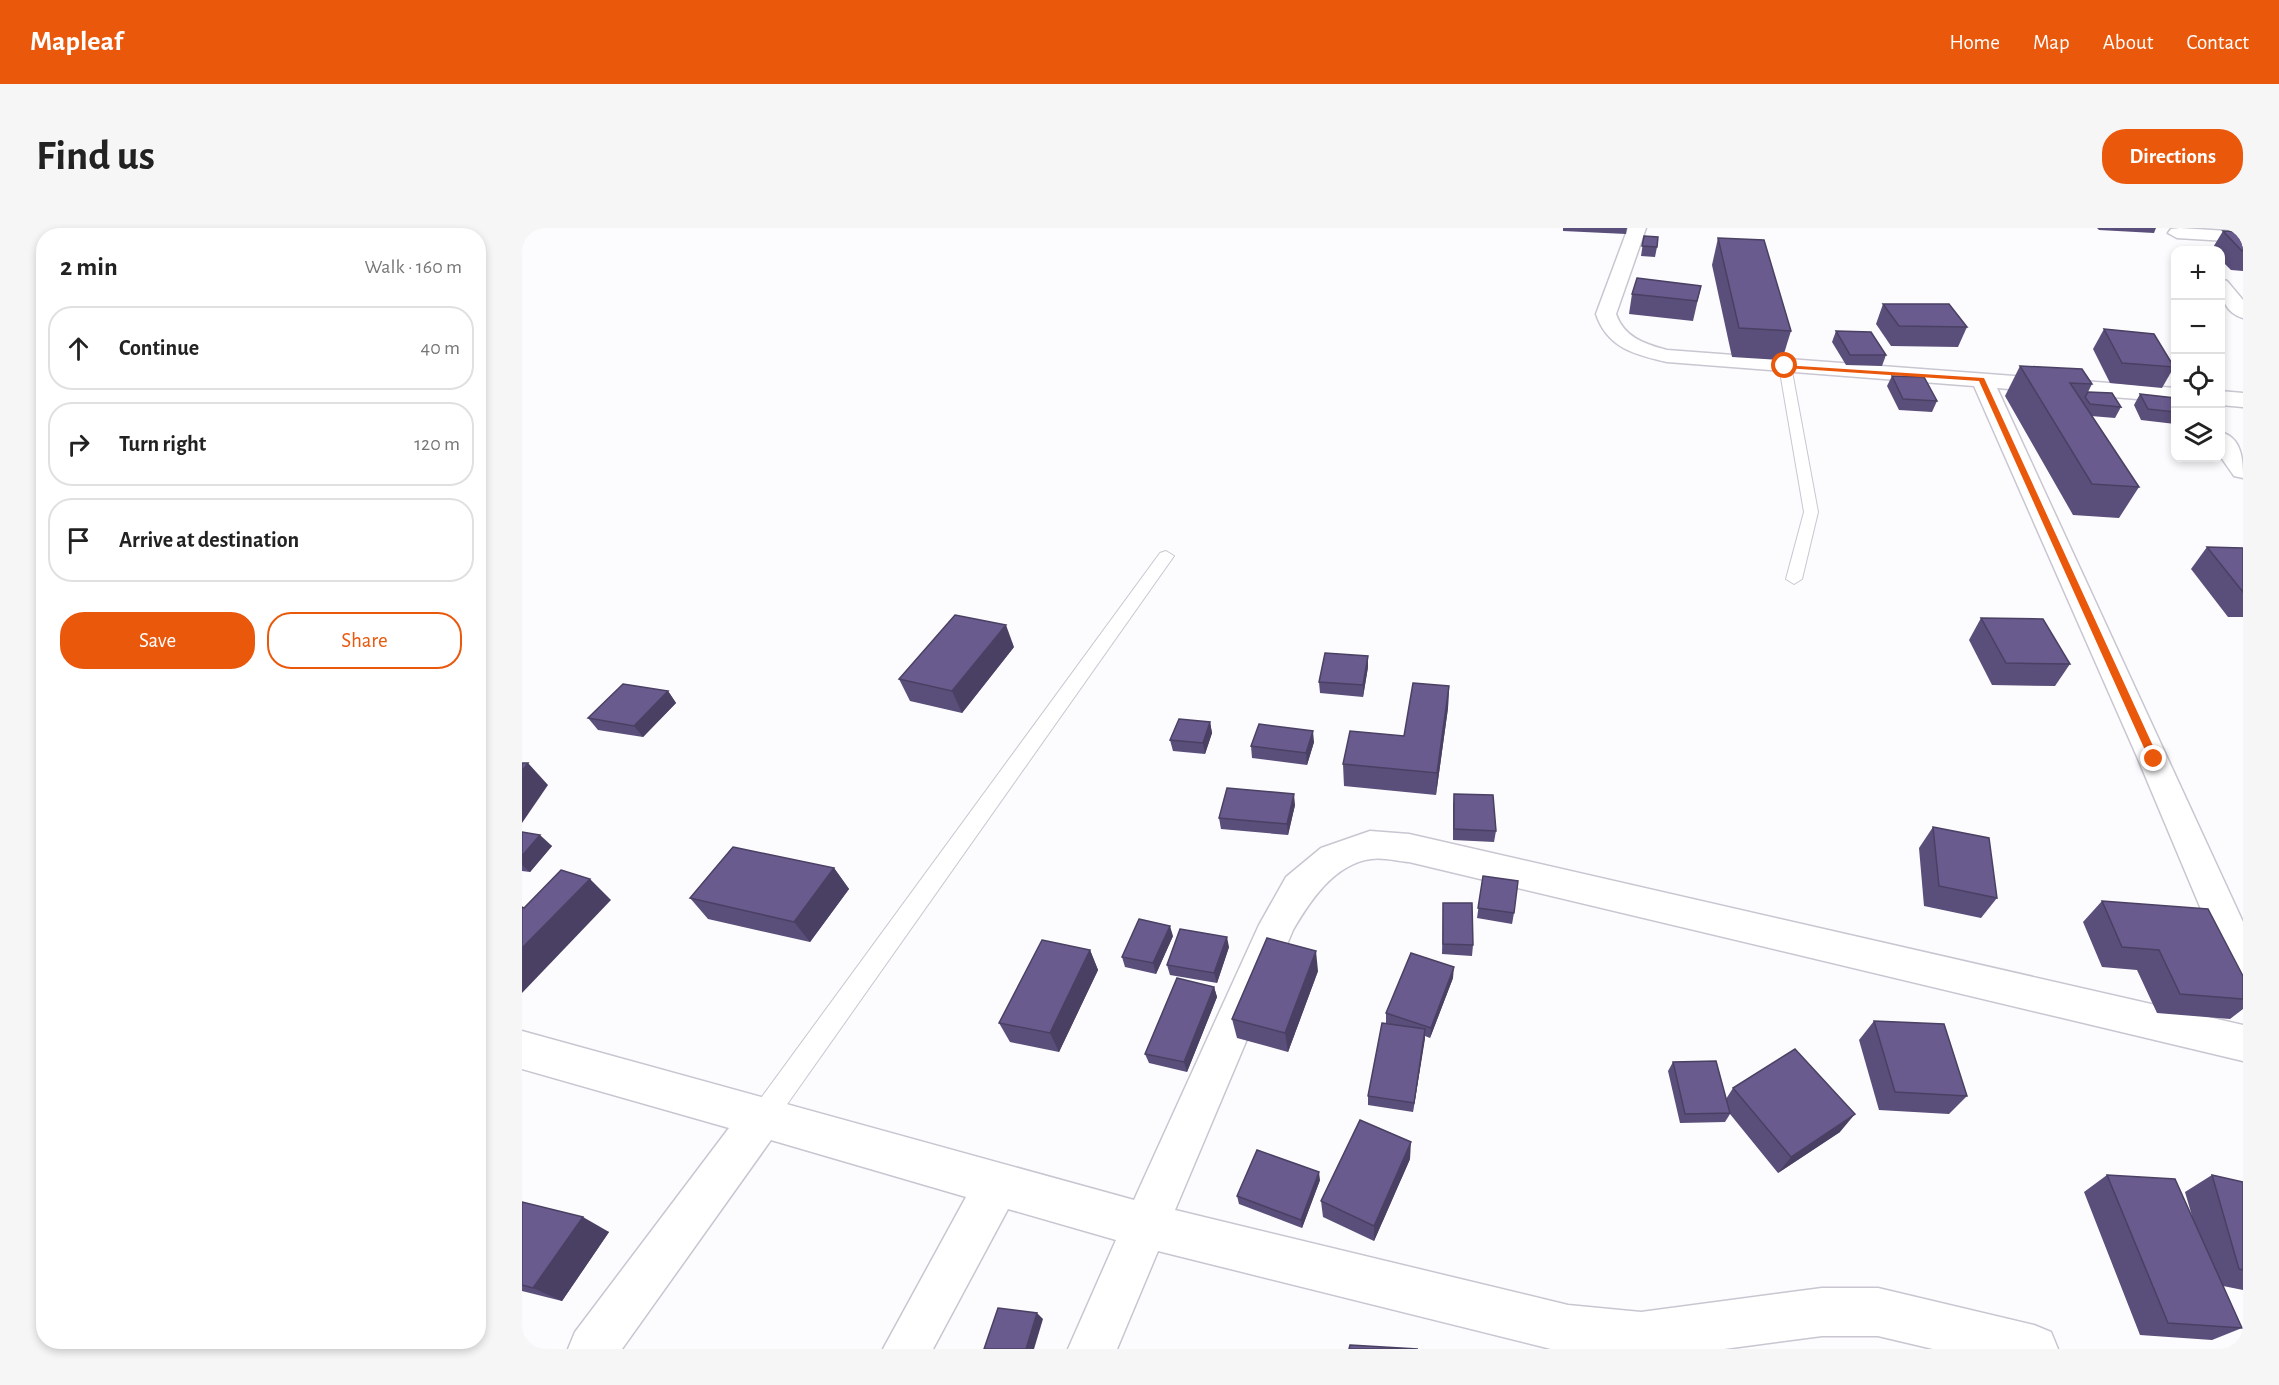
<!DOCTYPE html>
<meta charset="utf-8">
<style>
:root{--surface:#fff;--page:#f6f6f6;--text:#222;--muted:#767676;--line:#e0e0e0;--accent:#ea580c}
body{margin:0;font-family:"Alegreya Sans",sans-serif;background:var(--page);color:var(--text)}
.controls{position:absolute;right:18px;top:18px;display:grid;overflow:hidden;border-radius:12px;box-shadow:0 3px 9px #0003}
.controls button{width:54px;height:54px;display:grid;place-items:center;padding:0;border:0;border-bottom:2px solid var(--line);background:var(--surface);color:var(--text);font:30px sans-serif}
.stop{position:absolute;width:18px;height:18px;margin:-14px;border:4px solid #ea580c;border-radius:50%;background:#fff}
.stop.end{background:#ea580c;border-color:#fff;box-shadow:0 2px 6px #0008}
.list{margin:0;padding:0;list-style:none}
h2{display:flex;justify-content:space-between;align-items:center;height:78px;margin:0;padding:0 24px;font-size:26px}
h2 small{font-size:20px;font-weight:400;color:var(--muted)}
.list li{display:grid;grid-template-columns:39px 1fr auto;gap:18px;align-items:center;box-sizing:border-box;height:84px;margin:0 12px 12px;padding:0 12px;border:2px solid var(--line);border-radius:24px}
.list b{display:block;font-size:22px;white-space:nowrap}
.list em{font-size:20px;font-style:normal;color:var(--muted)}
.actions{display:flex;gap:12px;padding:18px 24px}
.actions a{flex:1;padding:14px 0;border:2px solid var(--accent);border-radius:24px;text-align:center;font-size:21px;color:var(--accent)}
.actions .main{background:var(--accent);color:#fff}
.icon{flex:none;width:33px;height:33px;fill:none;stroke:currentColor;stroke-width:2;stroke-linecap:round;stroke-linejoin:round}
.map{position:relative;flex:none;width:1721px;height:1121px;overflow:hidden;border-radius:24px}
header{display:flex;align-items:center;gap:36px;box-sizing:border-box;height:84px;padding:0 30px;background:var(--accent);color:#fff}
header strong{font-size:28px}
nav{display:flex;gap:33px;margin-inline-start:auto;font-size:21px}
.intro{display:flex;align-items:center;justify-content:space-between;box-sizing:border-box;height:144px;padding:0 36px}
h1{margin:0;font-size:42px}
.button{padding:15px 27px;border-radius:24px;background:var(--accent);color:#fff;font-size:21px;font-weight:700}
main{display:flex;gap:36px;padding:0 36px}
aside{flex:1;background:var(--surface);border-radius:24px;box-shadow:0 3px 9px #0003}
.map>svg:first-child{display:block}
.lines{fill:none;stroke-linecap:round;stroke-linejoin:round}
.service-casing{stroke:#c9c6d1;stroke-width:2}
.minor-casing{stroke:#c9c6d1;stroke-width:3}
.service{fill:#fff;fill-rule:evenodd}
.minor{fill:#fff;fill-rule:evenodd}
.wall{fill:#5a4e7a}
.shaded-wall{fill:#4a4063}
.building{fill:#695b8e;stroke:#4a4063;stroke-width:1.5}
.route{fill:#ea580c}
</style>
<header>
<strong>Mapleaf</strong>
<nav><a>Home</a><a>Map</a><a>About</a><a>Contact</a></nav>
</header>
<div class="intro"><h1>Find us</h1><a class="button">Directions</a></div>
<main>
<aside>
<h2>2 min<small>Walk · 160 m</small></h2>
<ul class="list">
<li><svg class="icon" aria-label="ahead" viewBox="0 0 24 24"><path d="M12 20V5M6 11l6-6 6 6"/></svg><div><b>Continue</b></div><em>40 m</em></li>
<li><svg class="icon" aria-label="right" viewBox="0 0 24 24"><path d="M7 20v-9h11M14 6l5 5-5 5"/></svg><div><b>Turn right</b></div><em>120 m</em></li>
<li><svg class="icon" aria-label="arrive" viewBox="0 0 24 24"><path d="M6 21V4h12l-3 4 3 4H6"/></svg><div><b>Arrive at destination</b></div></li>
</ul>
<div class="actions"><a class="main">Save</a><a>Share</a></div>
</aside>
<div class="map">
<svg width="1721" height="1121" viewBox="0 0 1721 1121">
<rect width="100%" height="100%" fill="#fcfbfd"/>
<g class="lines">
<!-- service casing -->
<g class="service-casing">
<g id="service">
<path d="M 1263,134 L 1269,138 L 1296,284 L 1280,351 L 1272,356 L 1264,351 L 1282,284 L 1257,138 Z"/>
<path d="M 644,323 L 652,328 L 249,899 L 240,902 L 231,899 L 228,890 L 231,881 L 638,325 Z"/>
</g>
</g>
<!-- minor casing -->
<g class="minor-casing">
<g id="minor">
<path d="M 1106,0 L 1124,0 L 1094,86 C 1102,109 1122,116 1145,122 L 1654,160 L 1654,174 L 1475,160 L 1721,694 L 1721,752 L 1708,748 L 1702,736 L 1616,531 L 1452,158 L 1145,134 C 1114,127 1085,120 1074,86 Z"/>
<path d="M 1658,0 L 1721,4 L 1721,14 L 1655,10 L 1646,5 L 1649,1 Z"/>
<path d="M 1698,51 L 1705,53 L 1721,72 L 1721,90 C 1703,85 1698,68 1698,51 Z"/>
<path d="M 1698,163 L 1721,165 L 1721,179 L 1698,177 Z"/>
<path d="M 1698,204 C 1720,209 1721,232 1721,250 L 1712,248 L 1698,228 Z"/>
<path d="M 848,603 L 887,606 L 1721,797 L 1721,833 L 887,634 C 875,633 861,629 849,631 C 812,636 788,673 771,702 L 653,982 L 1046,1077 L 1119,1084 L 1300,1060 L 1356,1060 L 1512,1097 L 1529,1104 L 1536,1121 L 1411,1121 L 1356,1108 L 1300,1108 L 1202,1121 L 1029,1121 L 636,1023 L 595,1121 L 546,1121 L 594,1012 L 486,981 L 411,1121 L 361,1121 L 444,969 L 249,912 L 100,1121 L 46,1121 L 53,1104 L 207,900 L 0,841 L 0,803 L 612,972 L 737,697 L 764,649 L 799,620 Z"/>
</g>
</g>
<!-- service -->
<use href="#service" class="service"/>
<!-- minor -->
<use href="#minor" class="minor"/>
</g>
<!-- wall -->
<g class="wall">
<path d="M 1041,0 L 1105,0 L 1104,6 L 1041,3 Z"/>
<path d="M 1575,0 L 1634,0 L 1632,5 L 1577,2 Z"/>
<path d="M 1701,3 L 1721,4 L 1721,43 L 1709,42 L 1698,31 L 1698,22 L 1691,22 L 1690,21 Z"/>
<path d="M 1122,8 L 1135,19 L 1133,29 L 1119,28 Z"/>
<path d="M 1196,10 L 1269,103 L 1260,132 L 1210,129 L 1190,37 Z"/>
<path d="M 1179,58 L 1171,93 L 1107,86 L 1110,66 Z"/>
<path d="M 1361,76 L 1445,99 L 1436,119 L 1369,118 L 1354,96 Z"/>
<path d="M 1582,101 L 1652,139 L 1640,160 L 1588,155 L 1571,121 Z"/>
<path d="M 1314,103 L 1364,127 L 1360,138 L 1324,137 L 1310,114 Z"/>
<path d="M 1498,138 L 1570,156 L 1566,164 L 1599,179 L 1593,190 L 1569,188 L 1617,259 L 1597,290 L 1551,287 L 1483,168 Z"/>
<path d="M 1370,148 L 1415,173 L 1410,184 L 1377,182 L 1365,158 Z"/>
<path d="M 1618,166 L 1653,170 L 1653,196 L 1619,192 L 1612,177 Z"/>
<path d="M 1685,319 L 1721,320 L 1721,389 L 1706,389 L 1669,341 Z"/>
<path d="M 1459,390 L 1548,436 L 1533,458 L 1470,457 L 1447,412 Z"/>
<path d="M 492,419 L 440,485 L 388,473 L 377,451 Z"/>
<path d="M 846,439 L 841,469 L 798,465 L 797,454 Z"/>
<path d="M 927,458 L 926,480 L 914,567 L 822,558 L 821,536 L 882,508 Z"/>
<path d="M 146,463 L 154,475 L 121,509 L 76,502 L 66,490 Z"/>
<path d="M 688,494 L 690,505 L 683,526 L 651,523 L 648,512 Z"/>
<path d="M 792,514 L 785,537 L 730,530 L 729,518 Z"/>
<path d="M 932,566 L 974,603 L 972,614 L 931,612 L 931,577 Z"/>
<path d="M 773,577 L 766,607 L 699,601 L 697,590 Z"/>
<path d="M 1411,599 L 1475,670 L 1459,690 L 1402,678 L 1397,620 Z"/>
<path d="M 0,604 L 30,618 L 8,644 L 0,643 Z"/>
<path d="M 312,640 L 327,661 L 288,714 L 186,691 L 168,670 Z"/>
<path d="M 961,648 L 992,685 L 990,696 L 955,690 Z"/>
<path d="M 1580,673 L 1721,748 L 1721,781 L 1708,791 L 1635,785 L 1615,742 L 1580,739 L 1561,694 Z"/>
<path d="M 921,675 L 951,717 L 950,728 L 920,726 Z"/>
<path d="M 651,708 L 634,746 L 603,739 L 600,729 Z"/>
<path d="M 707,719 L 695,755 L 648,747 L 645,737 Z"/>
<path d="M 568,722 L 576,742 L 537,824 L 488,814 L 477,795 Z"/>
<path d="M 796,743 L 766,824 L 715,810 L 710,791 Z"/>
<path d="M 931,750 L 908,810 L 903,808 L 891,884 L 846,877 L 846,868 L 868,796 L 864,795 L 864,785 Z"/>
<path d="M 692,759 L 695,769 L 665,844 L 627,835 L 623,826 Z"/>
<path d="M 1352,793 L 1445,868 L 1427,886 L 1357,882 L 1337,812 Z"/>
<path d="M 1151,834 L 1204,871 L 1211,860 L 1318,904 L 1256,945 L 1208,886 L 1203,894 L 1158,895 L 1146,843 Z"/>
<path d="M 888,931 L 852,1013 L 801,989 L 799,973 Z"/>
<path d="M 1585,947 L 1670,988 L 1663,964 L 1690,947 L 1721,954 L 1721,1062 L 1701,1058 L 1720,1100 L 1690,1112 L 1618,1107 L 1562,964 Z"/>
<path d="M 798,952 L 780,1000 L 717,976 L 715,968 Z"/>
<path d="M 0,974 L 87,1004 L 40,1073 L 0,1063 Z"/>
</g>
<!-- shaded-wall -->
<g class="shaded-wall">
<path d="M 484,397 L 492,419 L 440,485 L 430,463 Z"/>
<path d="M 846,428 L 846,439 L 841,469 L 841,457 Z"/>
<path d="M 927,458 L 926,480 L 914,567 L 915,545 Z"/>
<path d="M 146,463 L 154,475 L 121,509 L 112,498 Z"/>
<path d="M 688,494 L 690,505 L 683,526 L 681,515 Z"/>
<path d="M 791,503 L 792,514 L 785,537 L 784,525 Z"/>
<path d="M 6,535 L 26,557 L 0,595 L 0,543 Z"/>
<path d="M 772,566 L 773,577 L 766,607 L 765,596 Z"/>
<path d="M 18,607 L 30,618 L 8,644 L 0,637 L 0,628 Z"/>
<path d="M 312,640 L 327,661 L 288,714 L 272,694 Z"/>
<path d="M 68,651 L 89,672 L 0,765 L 0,720 Z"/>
<path d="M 648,698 L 651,708 L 634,746 L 631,735 Z"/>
<path d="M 705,709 L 707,719 L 695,755 L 692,745 Z"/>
<path d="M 568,722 L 576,742 L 537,824 L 528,805 Z"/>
<path d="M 794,723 L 796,743 L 766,824 L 763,805 Z"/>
<path d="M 932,739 L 931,750 L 908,810 L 909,800 Z"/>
<path d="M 692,759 L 695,769 L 665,844 L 662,834 Z"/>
<path d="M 903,801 L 903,811 L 891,884 L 892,875 Z"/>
<path d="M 1333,886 L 1318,904 L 1256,945 L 1269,929 Z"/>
<path d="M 889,914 L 888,931 L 852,1013 L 852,998 Z"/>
<path d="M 797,944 L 798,952 L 780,1000 L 779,992 Z"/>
<path d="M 61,989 L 87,1004 L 40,1073 L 11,1060 Z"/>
<path d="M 515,1085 L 521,1091 L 512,1121 L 504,1121 Z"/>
</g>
<!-- building -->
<g class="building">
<path d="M 1701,3 L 1721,4 L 1721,23 L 1720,23 Z"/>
<path d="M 1122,8 L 1136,9 L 1135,19 L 1120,18 Z"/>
<path d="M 1196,10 L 1242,12 L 1269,103 L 1217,100 Z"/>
<path d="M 1115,50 L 1179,58 L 1175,73 L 1110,66 Z"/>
<path d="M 1361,76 L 1427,76 L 1445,99 L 1377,98 Z"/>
<path d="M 1582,101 L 1632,106 L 1652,139 L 1600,135 Z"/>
<path d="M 1314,103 L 1349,104 L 1364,127 L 1328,127 Z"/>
<path d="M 1498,138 L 1560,141 L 1570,156 L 1548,155 L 1617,259 L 1570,256 Z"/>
<path d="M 1370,148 L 1402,149 L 1415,173 L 1381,171 Z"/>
<path d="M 1566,164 L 1590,165 L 1599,179 L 1568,176 L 1563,169 Z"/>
<path d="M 1618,166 L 1653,170 L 1653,184 L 1626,181 Z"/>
<path d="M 1685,319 L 1721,320 L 1721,364 Z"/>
<path d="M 433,387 L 484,397 L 430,463 L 377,451 Z"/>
<path d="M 1459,390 L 1521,391 L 1548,436 L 1484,435 Z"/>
<path d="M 803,425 L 846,428 L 841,457 L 797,454 Z"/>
<path d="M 891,455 L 927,458 L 915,545 L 821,536 L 828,503 L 882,508 Z"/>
<path d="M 101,456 L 146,463 L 112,498 L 66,490 Z"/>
<path d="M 657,491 L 688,494 L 681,515 L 648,512 Z"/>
<path d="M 737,496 L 791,503 L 784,525 L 729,518 Z"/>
<path d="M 0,535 L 6,535 L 0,543 Z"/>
<path d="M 705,560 L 772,566 L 765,596 L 697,590 Z"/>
<path d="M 932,566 L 971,567 L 974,603 L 932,601 Z"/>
<path d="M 1411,599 L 1467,610 L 1475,670 L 1417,658 Z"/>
<path d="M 0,604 L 18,607 L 0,628 Z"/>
<path d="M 211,619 L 312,640 L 272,694 L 168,670 Z"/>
<path d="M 39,642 L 68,651 L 0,720 L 0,679 L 2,680 Z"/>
<path d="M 961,648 L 996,653 L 992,685 L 956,680 Z"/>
<path d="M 1580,673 L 1686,681 L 1721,748 L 1721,771 L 1658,766 L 1637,722 L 1600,719 Z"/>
<path d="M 921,675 L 950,675 L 951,717 L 921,716 Z"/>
<path d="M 617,691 L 648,698 L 631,735 L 600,729 Z"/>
<path d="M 658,701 L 705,709 L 692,745 L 645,737 Z"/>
<path d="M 745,710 L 794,723 L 763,805 L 710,791 Z"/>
<path d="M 520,712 L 568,722 L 528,805 L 477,795 Z"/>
<path d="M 889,725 L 932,739 L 909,800 L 864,785 Z"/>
<path d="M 655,750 L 692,759 L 662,834 L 623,826 Z"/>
<path d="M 1352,793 L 1422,796 L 1445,868 L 1373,864 Z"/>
<path d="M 860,795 L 903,801 L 892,875 L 846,868 Z"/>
<path d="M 1273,821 L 1333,886 L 1269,929 L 1211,860 Z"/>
<path d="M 1194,833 L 1208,885 L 1163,886 L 1151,834 Z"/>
<path d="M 838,892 L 889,914 L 852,998 L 799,973 Z"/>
<path d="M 735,922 L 797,944 L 779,992 L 715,968 Z"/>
<path d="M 1585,947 L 1653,951 L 1720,1100 L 1646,1095 Z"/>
<path d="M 1690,947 L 1721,954 L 1721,1042 L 1717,1041 Z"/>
<path d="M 0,974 L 61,989 L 11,1060 L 0,1057 Z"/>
<path d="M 476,1080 L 515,1085 L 504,1121 L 462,1121 Z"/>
<path d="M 828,1117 L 896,1121 L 827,1121 Z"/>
</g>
<!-- route -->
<path class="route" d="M 1261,137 L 1462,150 L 1637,531 L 1635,534 L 1627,531 L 1457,153 L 1263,140 Z"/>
</svg>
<div class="controls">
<button>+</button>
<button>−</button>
<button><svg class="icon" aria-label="locate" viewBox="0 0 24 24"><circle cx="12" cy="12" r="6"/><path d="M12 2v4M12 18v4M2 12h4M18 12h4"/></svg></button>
<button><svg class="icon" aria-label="layers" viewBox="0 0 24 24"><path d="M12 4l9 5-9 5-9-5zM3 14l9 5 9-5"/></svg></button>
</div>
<div class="stop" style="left:1263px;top:138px"></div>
<div class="stop end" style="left:1632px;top:531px"></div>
</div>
</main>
